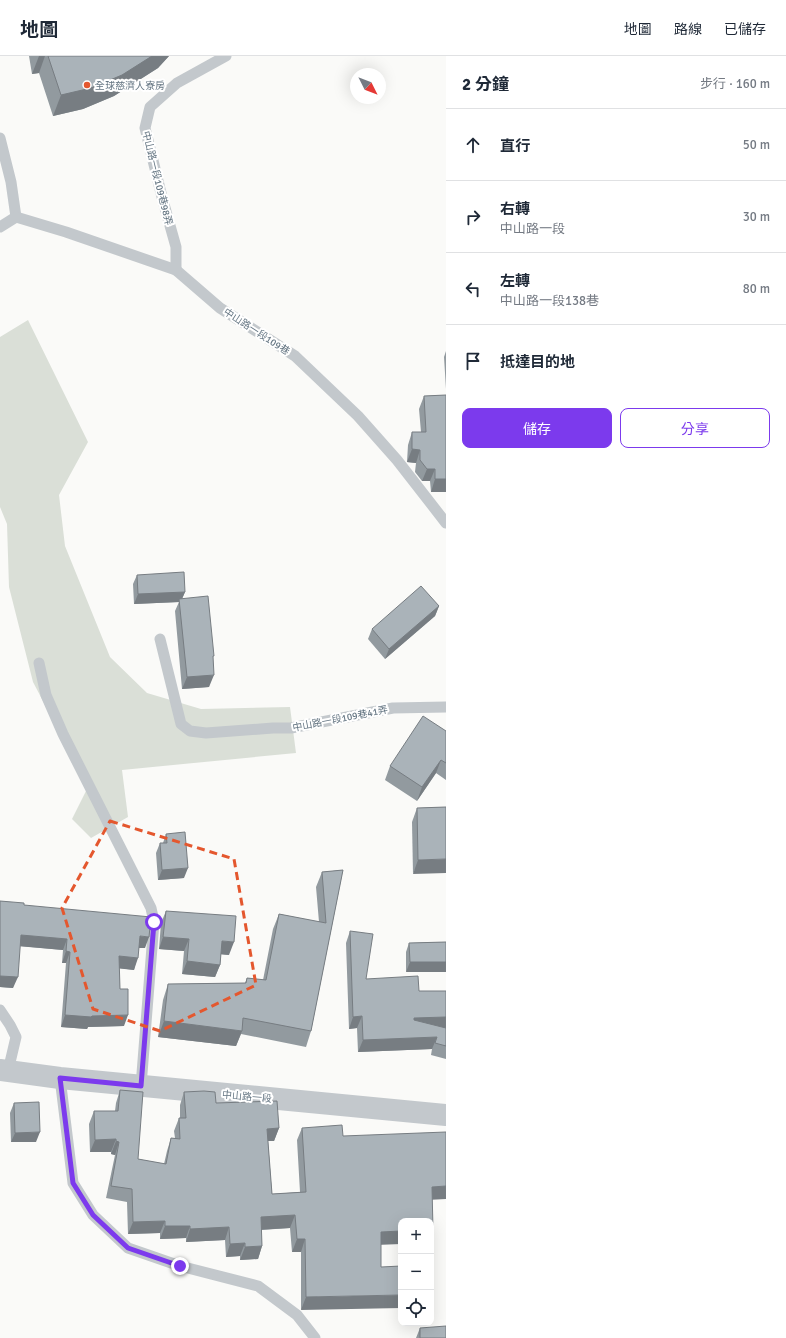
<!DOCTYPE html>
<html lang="zh-TW">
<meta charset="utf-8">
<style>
:root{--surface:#fff;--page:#f6f6f7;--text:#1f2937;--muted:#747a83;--line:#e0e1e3;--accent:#7c3aed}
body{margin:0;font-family:Signika,"Noto Sans TC",sans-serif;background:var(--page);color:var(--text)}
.controls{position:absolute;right:12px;bottom:12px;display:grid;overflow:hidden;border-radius:8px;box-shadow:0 4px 16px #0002}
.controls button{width:36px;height:36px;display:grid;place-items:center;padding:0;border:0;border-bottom:1px solid var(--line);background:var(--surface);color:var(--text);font:20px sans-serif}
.compass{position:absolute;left:350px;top:12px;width:36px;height:36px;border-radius:50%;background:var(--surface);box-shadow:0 4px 16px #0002;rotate:132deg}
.stop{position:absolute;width:12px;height:12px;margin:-9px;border:3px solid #7c3aed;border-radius:50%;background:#fff}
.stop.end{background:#7c3aed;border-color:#fff;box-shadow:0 1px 4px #0008}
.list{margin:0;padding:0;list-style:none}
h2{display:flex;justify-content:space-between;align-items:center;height:52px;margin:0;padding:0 16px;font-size:17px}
h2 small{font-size:13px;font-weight:400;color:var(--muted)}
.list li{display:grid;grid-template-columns:26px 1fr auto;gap:12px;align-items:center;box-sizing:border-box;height:72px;padding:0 16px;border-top:1px solid var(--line)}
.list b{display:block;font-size:15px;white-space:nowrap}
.list p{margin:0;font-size:13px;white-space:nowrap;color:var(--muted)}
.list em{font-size:13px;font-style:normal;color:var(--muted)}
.actions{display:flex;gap:8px;padding:12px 16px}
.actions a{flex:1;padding:9px 0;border:1px solid var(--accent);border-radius:8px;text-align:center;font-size:14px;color:var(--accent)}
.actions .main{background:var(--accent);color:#fff}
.icon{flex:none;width:22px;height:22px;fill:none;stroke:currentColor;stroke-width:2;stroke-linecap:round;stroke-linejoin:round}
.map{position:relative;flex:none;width:446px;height:1282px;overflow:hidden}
header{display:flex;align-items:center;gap:24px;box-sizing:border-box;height:56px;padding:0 20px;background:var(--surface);border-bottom:1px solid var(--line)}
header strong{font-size:19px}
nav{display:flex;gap:22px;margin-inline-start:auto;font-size:14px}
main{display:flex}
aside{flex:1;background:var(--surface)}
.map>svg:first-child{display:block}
.green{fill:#dadfd7}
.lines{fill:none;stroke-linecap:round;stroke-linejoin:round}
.service{stroke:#c3c8cc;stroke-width:11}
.tertiary{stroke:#c3c8cc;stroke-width:22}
.wall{fill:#929a9f}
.shaded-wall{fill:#777d82}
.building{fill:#aab3b9;stroke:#777d82}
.route{stroke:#7c3aed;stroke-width:5}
.marked{fill:none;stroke:#e4572e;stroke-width:3;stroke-dasharray:8 5;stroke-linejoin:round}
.poi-dot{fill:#e4572e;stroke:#fff;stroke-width:1.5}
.labels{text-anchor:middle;stroke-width:4;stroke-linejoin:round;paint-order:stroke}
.poi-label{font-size:10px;fill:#657683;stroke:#fff;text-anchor:start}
.street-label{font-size:10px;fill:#657683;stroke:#fff}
</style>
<header>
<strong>地圖</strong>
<nav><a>地圖</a><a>路線</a><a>已儲存</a></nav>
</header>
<main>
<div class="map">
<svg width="446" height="1282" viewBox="0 0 446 1282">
<rect width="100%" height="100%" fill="#fafaf8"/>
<!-- green -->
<path class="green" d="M 28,264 L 88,386 L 59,439 L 65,490 L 110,601 L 147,637 L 201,653 L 290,651 L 296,697 L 122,714 L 128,761 L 91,782 L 72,763 L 88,731 L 33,626 L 9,531 L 7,468 L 0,451 L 0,281 Z"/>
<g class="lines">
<!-- service -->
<g class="service">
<path d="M 0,82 L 11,126 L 16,161"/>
<path d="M 16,161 L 66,176 L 176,214 L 220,252 L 295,300 L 358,360 L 397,404 L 446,467"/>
<path d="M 0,171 L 16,161"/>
<path d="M 176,214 L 176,191 L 162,141 L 145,72 L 150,51 L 177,27 L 226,0"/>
<path d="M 160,583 L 181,668 L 190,675 L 206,677 L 273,672 L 291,672 L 393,652 L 446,651"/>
<path d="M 39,607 L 46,639 L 63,678 L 151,852 L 154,866 L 141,1030"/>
<path d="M 0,954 L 10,969 L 16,981 L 8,1015"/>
<path d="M 60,1022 L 73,1127 L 93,1159 L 128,1192 L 180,1210 L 258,1230 L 297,1259 L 315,1282"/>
</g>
<!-- tertiary -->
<path class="tertiary" d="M 0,1014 L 60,1022 L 446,1059"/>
</g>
<!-- wall -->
<g class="wall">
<path d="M 29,0 L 169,0 L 158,12 L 114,40 L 83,53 L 53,60 L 39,17 L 32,18 Z"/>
<path d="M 446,295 L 446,333 L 444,301 Z"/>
<path d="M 446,339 L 446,436 L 431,436 L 430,425 L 422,425 L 415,416 L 416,407 L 407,406 L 408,389 L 412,376 L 421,376 L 419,353 L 424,340 Z"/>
<path d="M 137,519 L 185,536 L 182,543 L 213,603 L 209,631 L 182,633 L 175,555 L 179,546 L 134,548 L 133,528 Z"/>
<path d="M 439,550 L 435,560 L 385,603 L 368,583 L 372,573 Z"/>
<path d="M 446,675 L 446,724 L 436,717 L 417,745 L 385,724 L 390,710 Z"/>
<path d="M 446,751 L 413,818 L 412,766 L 417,752 Z"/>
<path d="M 166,778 L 184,822 L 158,824 L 156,797 L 160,787 L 163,787 Z"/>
<path d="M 343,814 L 311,975 L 306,991 L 241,978 L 236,990 L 158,981 L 163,944 L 168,928 L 245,927 L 247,922 L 263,924 L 273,873 L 279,858 L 319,866 L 316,831 L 322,816 Z"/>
<path d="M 0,845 L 24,849 L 145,892 L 139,892 L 134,914 L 119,912 L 120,933 L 124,970 L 88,971 L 87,973 L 61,971 L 66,907 L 62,907 L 63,894 L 20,890 L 13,932 L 0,931 Z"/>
<path d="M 166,855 L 229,899 L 221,898 L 220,909 L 215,921 L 182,918 L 184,895 L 159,893 L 161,867 Z"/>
<path d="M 350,875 L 366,923 L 419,935 L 446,935 L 446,1003 L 431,999 L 432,993 L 358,996 L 357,972 L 349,973 L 346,887 Z"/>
<path d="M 446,886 L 406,916 L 406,896 L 409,887 Z"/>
<path d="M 120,1034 L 138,1103 L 164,1108 L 167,1095 L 171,1082 L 175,1082 L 174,1075 L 179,1062 L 180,1062 L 180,1049 L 184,1036 L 216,1047 L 279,1072 L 274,1085 L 268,1085 L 272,1138 L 300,1136 L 297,1084 L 302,1072 L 343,1080 L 446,1081 L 446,1143 L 432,1143 L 401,1188 L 381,1188 L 301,1254 L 301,1196 L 292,1196 L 290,1172 L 261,1174 L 262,1190 L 258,1203 L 240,1204 L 240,1200 L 226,1201 L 225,1184 L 186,1186 L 186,1182 L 160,1183 L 160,1177 L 128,1178 L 127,1146 L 106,1142 L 115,1099 L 111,1098 L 111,1096 L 90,1096 L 89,1068 L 94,1055 L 115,1055 L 116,1047 Z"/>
<path d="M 14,1047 L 36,1086 L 11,1086 L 10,1057 Z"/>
<path d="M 420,1272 L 446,1282 L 416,1282 Z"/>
</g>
<!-- shaded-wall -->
<g class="shaded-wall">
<path d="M 39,0 L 45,0 L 39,17 L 32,18 Z"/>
<path d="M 152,0 L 169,0 L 158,12 L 114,40 L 83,53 L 53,60 L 61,39 Z"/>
<path d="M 412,393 L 420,394 L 416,407 L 407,406 Z"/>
<path d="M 427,413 L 435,413 L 430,425 L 422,425 Z"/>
<path d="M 435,423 L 446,423 L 446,436 L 431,436 Z"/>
<path d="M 185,536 L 181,545 L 179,543 L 179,546 L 134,548 L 138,538 Z"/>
<path d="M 439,550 L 435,560 L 385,603 L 389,593 Z"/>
<path d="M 214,619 L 209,631 L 182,633 L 187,621 Z"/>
<path d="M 441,704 L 436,717 L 417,745 L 422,731 Z"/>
<path d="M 446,803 L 446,817 L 413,818 L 418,804 Z"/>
<path d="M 188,812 L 184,822 L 158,824 L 162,814 Z"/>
<path d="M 21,879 L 67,883 L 63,894 L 17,890 Z"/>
<path d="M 140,880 L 149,881 L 145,892 L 136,892 Z"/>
<path d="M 163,881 L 189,883 L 184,895 L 159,893 Z"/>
<path d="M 222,885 L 234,886 L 229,899 L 217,898 Z"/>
<path d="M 66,895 L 70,896 L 66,907 L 62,907 Z"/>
<path d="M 119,900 L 138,902 L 134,914 L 115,912 Z"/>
<path d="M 187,905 L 220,909 L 215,921 L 182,918 Z"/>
<path d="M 410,906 L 446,906 L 446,916 L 406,916 Z"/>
<path d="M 0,920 L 18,921 L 13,932 L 0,931 Z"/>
<path d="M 65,959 L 92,960 L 128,959 L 124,970 L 88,971 L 87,973 L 61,971 Z"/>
<path d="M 362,960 L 357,972 L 349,973 L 353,961 Z"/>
<path d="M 446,961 L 446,973 L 409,974 L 414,962 Z"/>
<path d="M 164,965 L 242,975 L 236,990 L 158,981 Z"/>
<path d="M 437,981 L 432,993 L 358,996 L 363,984 Z"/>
<path d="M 279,1072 L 274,1085 L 263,1085 L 267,1073 Z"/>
<path d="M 40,1076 L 36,1086 L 11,1086 L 15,1077 Z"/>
<path d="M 116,1083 L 111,1096 L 90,1096 L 95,1084 Z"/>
<path d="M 116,1085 L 119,1086 L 115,1099 L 111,1098 Z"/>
<path d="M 446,1130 L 446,1143 L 427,1144 L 432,1131 Z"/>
<path d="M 295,1159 L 290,1172 L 256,1174 L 261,1161 Z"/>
<path d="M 165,1165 L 160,1177 L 128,1178 L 133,1166 Z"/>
<path d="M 165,1170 L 190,1170 L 186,1182 L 160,1183 Z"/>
<path d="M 229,1171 L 225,1184 L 186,1186 L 190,1173 Z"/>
<path d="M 431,1174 L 433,1174 L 431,1180 Z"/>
<path d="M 401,1175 L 401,1188 L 376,1189 L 381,1176 Z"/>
<path d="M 297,1183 L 305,1183 L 301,1196 L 292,1196 Z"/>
<path d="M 245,1187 L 240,1200 L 226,1201 L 230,1188 Z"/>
<path d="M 262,1190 L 258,1203 L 240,1204 L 245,1191 Z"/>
<path d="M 401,1239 L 401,1252 L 301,1254 L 306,1241 Z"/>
</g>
<!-- building -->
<g class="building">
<path d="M 48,0 L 152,0 L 122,19 L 91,32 L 61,39 Z"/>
<path d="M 446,339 L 446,423 L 435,423 L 435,413 L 427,413 L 420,404 L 420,394 L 412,393 L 412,376 L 426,376 L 424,340 Z"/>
<path d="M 184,516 L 185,536 L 138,538 L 137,519 Z"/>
<path d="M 421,530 L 439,550 L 389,593 L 372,573 Z"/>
<path d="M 208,540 L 214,600 L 213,600 L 214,619 L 187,621 L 179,543 Z"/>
<path d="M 423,660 L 446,675 L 446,707 L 441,704 L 422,731 L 390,710 Z"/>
<path d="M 446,751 L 446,803 L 418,804 L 417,752 Z"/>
<path d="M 185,776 L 188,812 L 162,814 L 160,787 L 167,787 L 166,778 Z"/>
<path d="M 343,814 L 311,975 L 243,962 L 242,975 L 164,965 L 168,928 L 246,927 L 247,922 L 266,924 L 279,858 L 326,867 L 322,816 Z"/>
<path d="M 0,845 L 24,847 L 24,849 L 151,861 L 149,881 L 140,880 L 138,902 L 119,900 L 120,933 L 128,933 L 128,959 L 92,960 L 91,961 L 65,959 L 70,896 L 66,895 L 67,883 L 21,879 L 18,921 L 0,920 Z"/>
<path d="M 166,855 L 236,860 L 234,886 L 222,885 L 220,909 L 187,905 L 189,883 L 163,881 Z"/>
<path d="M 350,875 L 373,878 L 366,923 L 418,920 L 419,935 L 446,935 L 446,961 L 414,962 L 414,964 L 446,972 L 446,990 L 435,987 L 437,981 L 363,984 L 362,960 L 353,961 Z"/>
<path d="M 446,886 L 446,906 L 410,906 L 409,887 Z"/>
<path d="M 120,1034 L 143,1036 L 138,1103 L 166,1108 L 171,1082 L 180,1083 L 179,1062 L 186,1062 L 184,1036 L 204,1035 L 215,1036 L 216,1047 L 277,1045 L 279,1072 L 267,1073 L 272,1138 L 306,1136 L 302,1072 L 342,1069 L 343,1080 L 446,1076 L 446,1130 L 432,1131 L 433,1174 L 431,1174 L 431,1165 L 401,1165 L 401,1175 L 381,1176 L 381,1211 L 401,1210 L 401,1239 L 306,1241 L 305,1183 L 297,1183 L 295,1159 L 261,1161 L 262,1190 L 245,1191 L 245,1187 L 230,1188 L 229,1171 L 190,1173 L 190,1170 L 165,1170 L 165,1165 L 133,1166 L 132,1133 L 111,1130 L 119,1086 L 116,1085 L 116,1083 L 95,1084 L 94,1055 L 118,1055 Z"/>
<path d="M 39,1046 L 40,1076 L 15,1077 L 14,1047 Z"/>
<path d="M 446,1270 L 446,1282 L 420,1282 L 420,1272 Z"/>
</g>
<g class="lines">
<!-- route -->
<path class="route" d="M 154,866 L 141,1030 L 60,1022 L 73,1127 L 93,1159 L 128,1192 L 180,1210"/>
</g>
<!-- marked area -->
<path class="marked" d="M 110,765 L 234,803 L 256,929 L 160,975 L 93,953 L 62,852 Z"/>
<!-- markers -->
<circle class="poi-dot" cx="87" cy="29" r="4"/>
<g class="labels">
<!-- poi labels -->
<g class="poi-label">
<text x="95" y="33">全球慈濟人寮房</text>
</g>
<!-- street labels -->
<g class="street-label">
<text transform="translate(158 122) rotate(76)" y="4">中山路一段109巷98弄</text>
<text transform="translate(257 275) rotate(33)" y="4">中山路一段109巷</text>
<text transform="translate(340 662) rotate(-11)" y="4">中山路一段109巷41弄</text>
<text transform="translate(247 1040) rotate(5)" y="4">中山路一段</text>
</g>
</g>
</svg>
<div class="controls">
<button>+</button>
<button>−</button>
<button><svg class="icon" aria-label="locate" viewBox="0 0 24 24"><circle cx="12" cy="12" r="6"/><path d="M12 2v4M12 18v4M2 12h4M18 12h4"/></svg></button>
</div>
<svg class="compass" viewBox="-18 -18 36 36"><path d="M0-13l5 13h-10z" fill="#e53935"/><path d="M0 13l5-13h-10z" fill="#747a83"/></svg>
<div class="stop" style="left:154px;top:866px"></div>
<div class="stop end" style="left:180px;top:1210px"></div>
</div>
<aside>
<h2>2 分鐘<small>步行 · 160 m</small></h2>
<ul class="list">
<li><svg class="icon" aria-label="ahead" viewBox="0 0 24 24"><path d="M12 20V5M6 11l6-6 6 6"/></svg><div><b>直行</b></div><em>50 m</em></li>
<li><svg class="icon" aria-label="right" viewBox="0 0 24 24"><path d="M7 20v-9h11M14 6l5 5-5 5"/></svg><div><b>右轉</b><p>中山路一段</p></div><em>30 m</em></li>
<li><svg class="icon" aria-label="left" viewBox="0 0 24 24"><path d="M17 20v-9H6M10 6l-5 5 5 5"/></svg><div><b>左轉</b><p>中山路一段138巷</p></div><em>80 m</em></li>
<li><svg class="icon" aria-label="arrive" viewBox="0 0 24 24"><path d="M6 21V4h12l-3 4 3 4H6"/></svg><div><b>抵達目的地</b></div></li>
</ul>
<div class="actions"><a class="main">儲存</a><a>分享</a></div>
</aside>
</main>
